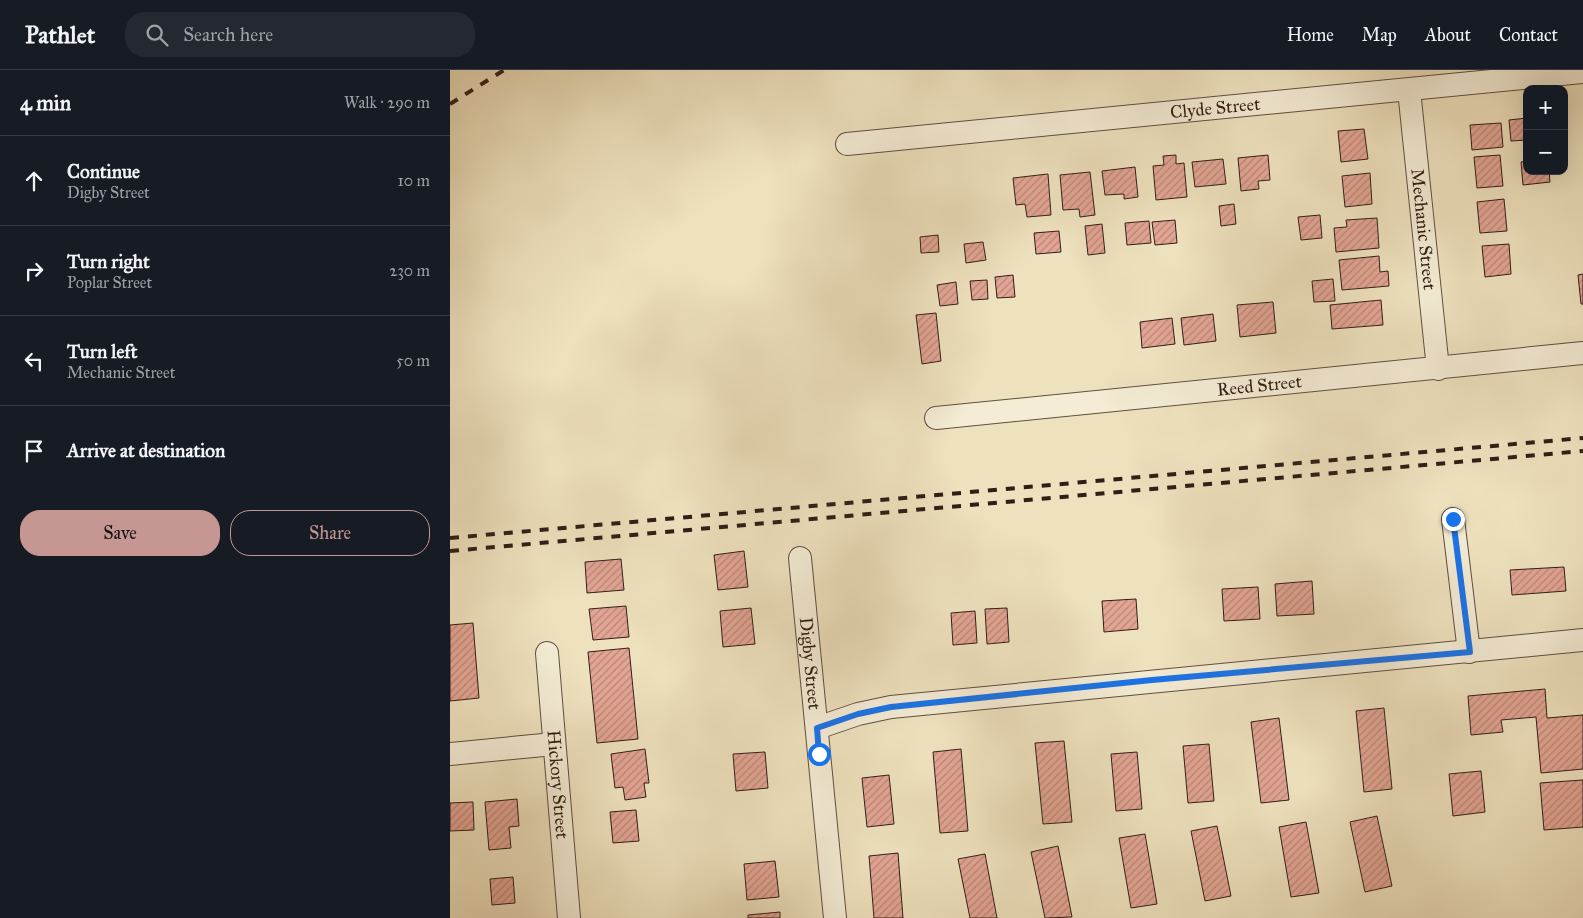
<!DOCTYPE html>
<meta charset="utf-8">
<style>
:root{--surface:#171b24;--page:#242831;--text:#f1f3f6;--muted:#9ea1a6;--line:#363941;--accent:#c59692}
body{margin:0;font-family:"IM FELL Great Primer",serif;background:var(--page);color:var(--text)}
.controls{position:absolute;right:15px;top:15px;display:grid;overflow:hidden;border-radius:10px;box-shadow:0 5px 20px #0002}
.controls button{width:45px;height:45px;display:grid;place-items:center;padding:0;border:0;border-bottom:1px solid var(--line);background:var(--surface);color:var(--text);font:25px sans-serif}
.stop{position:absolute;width:15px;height:15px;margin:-11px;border:4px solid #1a73e8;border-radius:50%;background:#fff}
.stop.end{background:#1a73e8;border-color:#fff;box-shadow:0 1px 5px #0008}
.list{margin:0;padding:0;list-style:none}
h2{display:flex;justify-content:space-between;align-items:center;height:65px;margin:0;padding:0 20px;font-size:21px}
h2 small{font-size:16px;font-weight:400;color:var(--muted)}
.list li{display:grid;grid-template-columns:32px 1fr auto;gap:15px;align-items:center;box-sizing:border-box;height:90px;padding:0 20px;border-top:1px solid var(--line)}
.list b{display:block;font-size:19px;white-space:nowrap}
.list p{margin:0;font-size:16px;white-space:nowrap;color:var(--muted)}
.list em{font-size:16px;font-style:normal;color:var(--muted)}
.actions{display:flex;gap:10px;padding:15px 20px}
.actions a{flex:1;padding:11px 0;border:1px solid var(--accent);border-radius:20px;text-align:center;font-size:18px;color:var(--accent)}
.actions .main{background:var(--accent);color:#111}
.icon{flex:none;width:28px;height:28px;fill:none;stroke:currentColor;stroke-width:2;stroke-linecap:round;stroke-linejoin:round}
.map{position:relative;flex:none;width:1133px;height:848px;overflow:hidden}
header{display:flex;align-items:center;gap:30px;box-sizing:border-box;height:70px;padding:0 25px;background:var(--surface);border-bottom:1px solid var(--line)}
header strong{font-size:24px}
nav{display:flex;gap:28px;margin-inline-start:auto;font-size:18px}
.search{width:350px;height:45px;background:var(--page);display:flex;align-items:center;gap:12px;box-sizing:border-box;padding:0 18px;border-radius:20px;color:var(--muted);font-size:19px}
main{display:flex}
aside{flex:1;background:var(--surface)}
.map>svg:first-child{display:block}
.building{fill:url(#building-hatch);stroke:#311d16}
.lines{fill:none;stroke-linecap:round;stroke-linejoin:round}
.minor-casing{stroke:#604e40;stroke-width:24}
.minor{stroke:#f4ecd5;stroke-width:22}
.rail{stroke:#311d16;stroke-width:4;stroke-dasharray:9 9;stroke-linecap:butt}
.route{stroke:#1a73e8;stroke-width:6}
.labels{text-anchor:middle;stroke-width:4.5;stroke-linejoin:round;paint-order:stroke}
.street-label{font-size:18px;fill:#311d16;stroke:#f4ecd5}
</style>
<header>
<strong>Pathlet</strong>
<div class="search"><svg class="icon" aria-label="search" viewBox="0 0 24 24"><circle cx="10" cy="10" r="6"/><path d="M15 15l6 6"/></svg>Search here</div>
<nav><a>Home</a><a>Map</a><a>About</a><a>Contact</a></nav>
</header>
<main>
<aside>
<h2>4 min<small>Walk · 290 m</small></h2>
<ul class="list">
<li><svg class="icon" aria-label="ahead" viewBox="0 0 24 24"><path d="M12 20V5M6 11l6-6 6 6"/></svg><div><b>Continue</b><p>Digby Street</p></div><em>10 m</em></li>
<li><svg class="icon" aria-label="right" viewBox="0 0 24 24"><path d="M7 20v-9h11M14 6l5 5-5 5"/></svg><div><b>Turn right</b><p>Poplar Street</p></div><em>230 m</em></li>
<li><svg class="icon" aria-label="left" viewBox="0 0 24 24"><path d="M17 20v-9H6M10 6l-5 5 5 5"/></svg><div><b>Turn left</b><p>Mechanic Street</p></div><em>50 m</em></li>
<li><svg class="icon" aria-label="arrive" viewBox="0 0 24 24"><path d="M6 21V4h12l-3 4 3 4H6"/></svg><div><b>Arrive at destination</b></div></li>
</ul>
<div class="actions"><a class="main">Save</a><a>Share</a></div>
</aside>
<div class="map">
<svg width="1133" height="848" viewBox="0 0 1133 848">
<defs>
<pattern id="building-hatch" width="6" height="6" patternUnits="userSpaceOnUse" patternTransform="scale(1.25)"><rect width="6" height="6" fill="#e3a594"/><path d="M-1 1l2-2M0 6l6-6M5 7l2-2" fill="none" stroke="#b98678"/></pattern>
</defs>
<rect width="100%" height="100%" fill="#eee1be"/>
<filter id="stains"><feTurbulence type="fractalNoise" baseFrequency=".004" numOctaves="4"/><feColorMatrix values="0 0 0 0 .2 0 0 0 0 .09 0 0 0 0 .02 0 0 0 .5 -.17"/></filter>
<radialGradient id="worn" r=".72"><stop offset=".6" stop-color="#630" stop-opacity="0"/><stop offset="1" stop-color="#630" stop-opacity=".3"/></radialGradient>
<!-- building -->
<g class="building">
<path d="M 1077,48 L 1077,70 L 1061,71 L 1059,50 Z"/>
<path d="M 1051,53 L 1053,77 L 1022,80 L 1020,55 Z"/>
<path d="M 914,59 L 918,89 L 891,92 L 888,61 Z"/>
<path d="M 726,85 L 726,94 L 734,93 L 737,127 L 706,130 L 703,96 L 714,95 L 713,86 Z"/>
<path d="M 818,85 L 820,110 L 808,111 L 809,119 L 791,121 L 788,88 Z"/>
<path d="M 1050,85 L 1053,116 L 1027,118 L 1024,87 Z"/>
<path d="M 773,89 L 776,114 L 745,117 L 742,92 Z"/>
<path d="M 1077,91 L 1077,101 L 1099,101 L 1100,112 L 1073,115 L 1071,92 Z"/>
<path d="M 685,97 L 688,127 L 674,129 L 674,124 L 655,125 L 652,101 Z"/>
<path d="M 640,102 L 645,145 L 630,147 L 629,139 L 613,140 L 610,105 Z"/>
<path d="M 920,103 L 922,134 L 895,137 L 892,106 Z"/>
<path d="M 598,104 L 601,145 L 577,147 L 575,134 L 566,135 L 563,108 Z"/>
<path d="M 1054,129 L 1057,161 L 1030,163 L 1027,132 Z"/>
<path d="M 784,134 L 786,154 L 771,156 L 769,136 Z"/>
<path d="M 870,145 L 872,168 L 851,170 L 848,147 Z"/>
<path d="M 927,148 L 929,178 L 886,182 L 884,158 L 897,157 L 896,150 Z"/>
<path d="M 725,150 L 727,173 L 705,175 L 702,152 Z"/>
<path d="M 699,151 L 701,173 L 677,175 L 675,153 Z"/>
<path d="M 652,154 L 655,183 L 638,185 L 635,156 Z"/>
<path d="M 609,161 L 611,182 L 586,184 L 584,163 Z"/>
<path d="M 488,165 L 489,182 L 471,183 L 470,167 Z"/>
<path d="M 533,172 L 536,190 L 516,193 L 514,174 Z"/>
<path d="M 1059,174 L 1061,204 L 1035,207 L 1032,176 Z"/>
<path d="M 929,186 L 930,202 L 938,201 L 939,216 L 892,220 L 889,190 Z"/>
<path d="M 1133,204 L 1133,234 L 1131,234 L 1128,205 Z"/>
<path d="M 563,205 L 565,227 L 547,228 L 545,207 Z"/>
<path d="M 883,209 L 885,231 L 864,232 L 862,211 Z"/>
<path d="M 537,210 L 538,229 L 522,230 L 520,211 Z"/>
<path d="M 506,212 L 508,234 L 490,236 L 487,215 Z"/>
<path d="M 931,230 L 933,255 L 882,259 L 880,235 Z"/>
<path d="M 823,232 L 826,263 L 790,267 L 787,235 Z"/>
<path d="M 486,243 L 491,291 L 472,294 L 466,245 Z"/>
<path d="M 763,244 L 766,271 L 734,275 L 731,248 Z"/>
<path d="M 722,248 L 725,274 L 692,278 L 690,252 Z"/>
<path d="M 294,481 L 298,517 L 268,520 L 264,485 Z"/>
<path d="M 171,489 L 174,520 L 137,523 L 135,492 Z"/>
<path d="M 1114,497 L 1116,521 L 1062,525 L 1060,500 Z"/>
<path d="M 862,511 L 864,544 L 827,546 L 825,514 Z"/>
<path d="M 808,517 L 810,549 L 774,551 L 772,519 Z"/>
<path d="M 686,529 L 688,559 L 654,562 L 652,531 Z"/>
<path d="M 176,536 L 179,567 L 143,570 L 139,539 Z"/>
<path d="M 301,538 L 305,574 L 273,577 L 270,541 Z"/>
<path d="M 557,538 L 559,572 L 537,574 L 535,539 Z"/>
<path d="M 525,541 L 527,573 L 503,575 L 501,543 Z"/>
<path d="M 23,553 L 29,628 L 0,631 L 0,555 Z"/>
<path d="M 179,578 L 188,669 L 147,673 L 138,582 Z"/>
<path d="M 1095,619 L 1097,648 L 1133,645 L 1133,699 L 1091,703 L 1086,647 L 1051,650 L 1053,662 L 1021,665 L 1018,626 Z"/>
<path d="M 934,638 L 942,719 L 914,722 L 906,641 Z"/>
<path d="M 829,648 L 839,730 L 811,733 L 801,652 Z"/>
<path d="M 614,671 L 622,752 L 593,754 L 585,673 Z"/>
<path d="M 759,674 L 764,731 L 738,733 L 733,676 Z"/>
<path d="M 195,679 L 199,713 L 194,713 L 196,727 L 175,730 L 173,717 L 165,718 L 161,684 Z"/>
<path d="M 511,679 L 518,761 L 490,763 L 483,682 Z"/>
<path d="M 315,682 L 318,718 L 286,721 L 283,684 Z"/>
<path d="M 687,682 L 692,739 L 666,741 L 661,684 Z"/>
<path d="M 1031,701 L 1035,742 L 1003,746 L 999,704 Z"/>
<path d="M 439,705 L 444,754 L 417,757 L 412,708 Z"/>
<path d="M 1133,710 L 1133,757 L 1094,760 L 1090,713 Z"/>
<path d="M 67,729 L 69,756 L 59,757 L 61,778 L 39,780 L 35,732 Z"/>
<path d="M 23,732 L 24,760 L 0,761 L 0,733 Z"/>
<path d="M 186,740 L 189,771 L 163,773 L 160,742 Z"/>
<path d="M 927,746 L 942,816 L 915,822 L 900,752 Z"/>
<path d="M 856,752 L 869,823 L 841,827 L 829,757 Z"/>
<path d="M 767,756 L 781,826 L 755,831 L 741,761 Z"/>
<path d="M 695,764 L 707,834 L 681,838 L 669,768 Z"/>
<path d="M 608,776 L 622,847 L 595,848 L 581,782 Z"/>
<path d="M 448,783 L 453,848 L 424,848 L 419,786 Z"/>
<path d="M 535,784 L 547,848 L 520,848 L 508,789 Z"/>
<path d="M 325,791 L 329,827 L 297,830 L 294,794 Z"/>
<path d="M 63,807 L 65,833 L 42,835 L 40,809 Z"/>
<path d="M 330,842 L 330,848 L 298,848 L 298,845 Z"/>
</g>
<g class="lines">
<!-- minor casing -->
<g class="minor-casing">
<g id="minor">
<path id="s1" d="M 959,20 L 988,299"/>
<path id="s2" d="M 397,74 L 1133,2"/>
<path id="s3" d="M 486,348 L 1133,283"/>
<path d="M 1003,449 L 1019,582"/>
<path id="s4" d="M 350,488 L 385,848"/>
<path id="s5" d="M 97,583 L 119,848"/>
<path d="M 367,658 L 408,644 L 441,637 L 1133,570"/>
<path d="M 0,684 L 104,674"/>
</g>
</g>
<!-- minor -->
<use href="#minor" class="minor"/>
<!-- rail -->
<g class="rail">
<path d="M 0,34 L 54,0"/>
<path d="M 0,468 L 1133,368"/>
<path d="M 0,481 L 1133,381"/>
</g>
</g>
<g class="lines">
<!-- route -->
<path class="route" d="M 369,684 L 367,658 L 408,644 L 441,637 L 702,610 L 1020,582 L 1003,449"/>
</g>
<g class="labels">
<!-- street labels -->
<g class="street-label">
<text dy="6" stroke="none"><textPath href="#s2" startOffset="370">Clyde Street</textPath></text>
<text dy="6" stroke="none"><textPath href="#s1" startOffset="140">Mechanic Street</textPath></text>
<text dy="6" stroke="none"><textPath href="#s3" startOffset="325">Reed Street</textPath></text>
<text dy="6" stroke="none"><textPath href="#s4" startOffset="106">Digby Street</textPath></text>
<text dy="6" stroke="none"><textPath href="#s5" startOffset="132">Hickory Street</textPath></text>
</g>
</g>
<rect width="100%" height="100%" filter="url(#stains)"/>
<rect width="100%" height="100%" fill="url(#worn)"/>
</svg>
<div class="controls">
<button>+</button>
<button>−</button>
</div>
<div class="stop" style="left:369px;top:684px"></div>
<div class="stop end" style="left:1003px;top:449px"></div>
</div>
</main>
